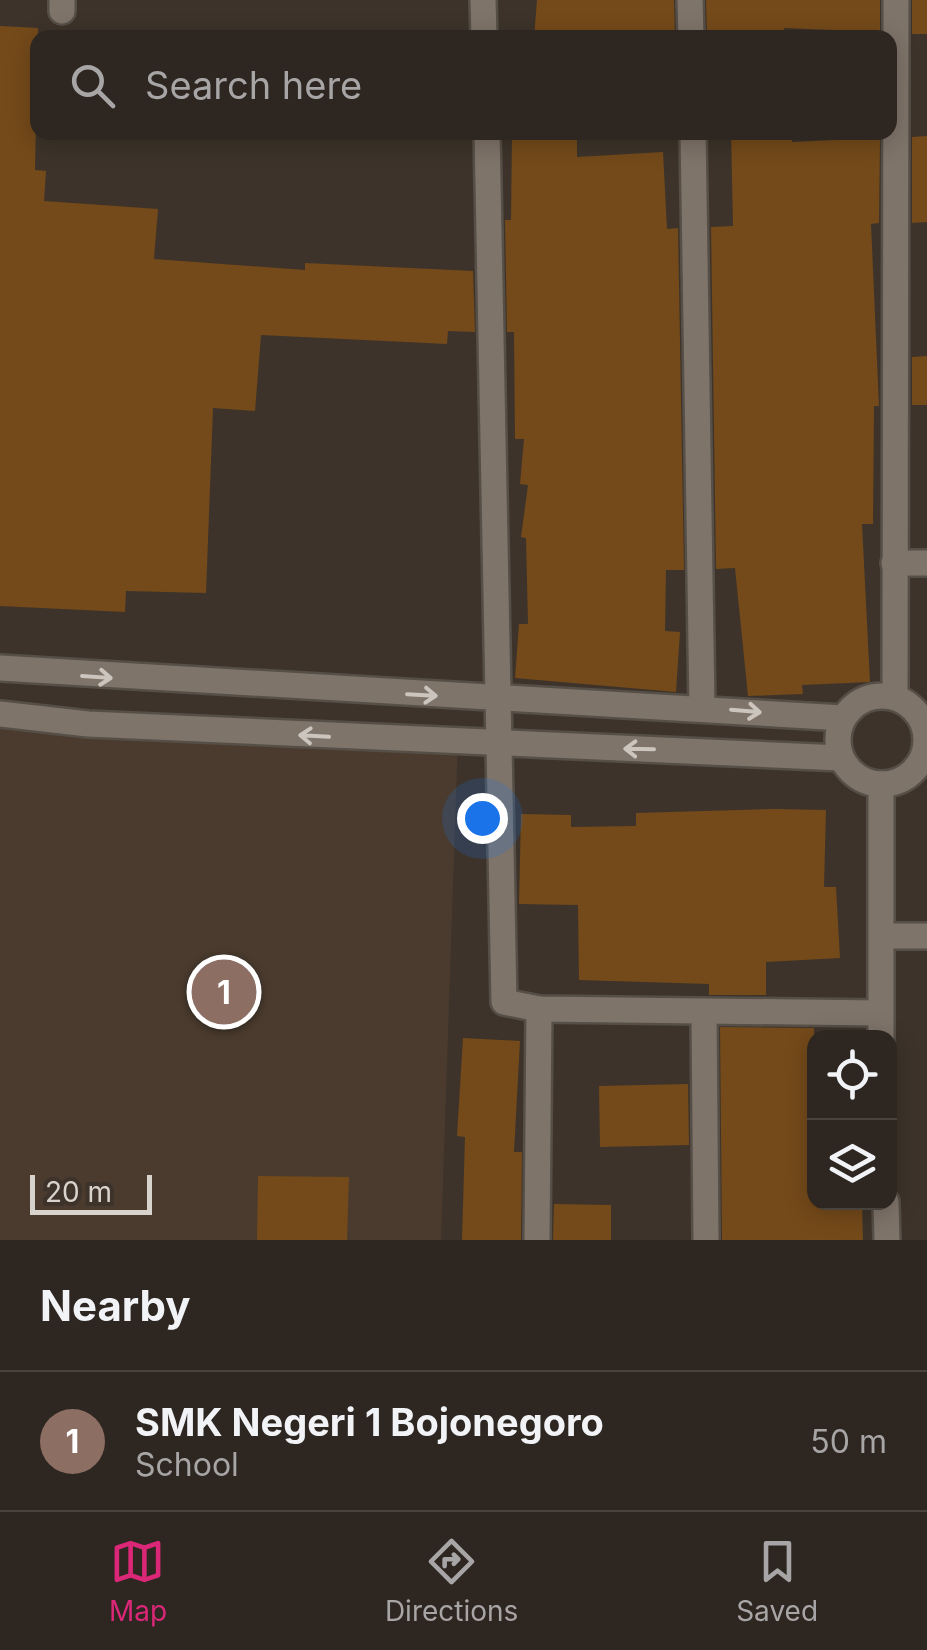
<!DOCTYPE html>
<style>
:root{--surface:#2e2620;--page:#3a322d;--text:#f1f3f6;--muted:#a7a5a5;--line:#49433e;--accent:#db2777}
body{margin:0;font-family:Inter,sans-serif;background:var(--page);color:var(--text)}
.controls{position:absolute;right:30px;bottom:30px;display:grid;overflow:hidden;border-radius:20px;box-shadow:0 5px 25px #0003}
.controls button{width:90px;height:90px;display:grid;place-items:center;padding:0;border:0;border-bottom:2px solid var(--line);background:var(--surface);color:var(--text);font:50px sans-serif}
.scale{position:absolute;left:30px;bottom:25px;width:122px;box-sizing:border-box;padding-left:10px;border:5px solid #d9d3cd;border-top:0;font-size:28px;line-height:35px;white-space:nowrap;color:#d9d3cd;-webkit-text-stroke:8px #3d332a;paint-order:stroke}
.you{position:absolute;left:482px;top:818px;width:35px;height:35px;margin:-25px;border:8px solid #fff;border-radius:50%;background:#1a73e8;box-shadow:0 0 0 15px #1a73e833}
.badge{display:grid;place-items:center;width:65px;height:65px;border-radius:50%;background:var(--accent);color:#fff;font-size:32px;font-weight:700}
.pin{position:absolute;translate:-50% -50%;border:5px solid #fff;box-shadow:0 2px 10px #0006}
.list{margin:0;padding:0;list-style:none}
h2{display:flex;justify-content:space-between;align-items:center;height:130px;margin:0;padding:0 40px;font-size:42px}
h2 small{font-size:32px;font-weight:400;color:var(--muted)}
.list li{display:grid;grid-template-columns:65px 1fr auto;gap:30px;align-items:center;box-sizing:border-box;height:140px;padding:0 40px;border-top:2px solid var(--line)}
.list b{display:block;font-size:38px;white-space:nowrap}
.list p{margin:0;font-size:32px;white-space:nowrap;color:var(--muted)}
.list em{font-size:32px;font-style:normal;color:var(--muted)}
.icon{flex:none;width:55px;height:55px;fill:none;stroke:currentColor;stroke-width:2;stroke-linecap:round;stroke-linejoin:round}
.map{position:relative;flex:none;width:927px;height:1240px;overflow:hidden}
.search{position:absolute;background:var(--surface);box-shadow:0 5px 25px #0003;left:30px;right:30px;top:30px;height:110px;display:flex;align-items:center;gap:25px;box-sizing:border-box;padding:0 35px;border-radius:20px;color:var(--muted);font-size:38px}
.sheet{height:270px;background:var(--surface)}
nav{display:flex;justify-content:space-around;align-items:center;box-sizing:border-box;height:140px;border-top:2px solid var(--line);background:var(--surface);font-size:28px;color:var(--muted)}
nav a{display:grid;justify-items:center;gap:5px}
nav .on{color:var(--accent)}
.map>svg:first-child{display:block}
.built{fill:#4a3b2e}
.building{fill:#744a1a}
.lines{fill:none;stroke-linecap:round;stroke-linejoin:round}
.minor-casing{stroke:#564f47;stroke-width:30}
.minor{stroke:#7f746a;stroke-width:25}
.oneway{stroke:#ccc5be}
</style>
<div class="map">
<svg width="927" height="1240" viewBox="0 0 927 1240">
<rect width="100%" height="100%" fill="#3d332a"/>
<!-- built -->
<path class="built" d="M 0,708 L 458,738 L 441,1240 L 0,1240 Z"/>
<!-- building -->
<g class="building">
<path d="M 537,0 L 674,0 L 675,38 L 534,38 Z"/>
<path d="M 706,0 L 880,0 L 880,32 L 784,28 L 785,38 L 707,36 Z"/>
<rect x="912" y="0" width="15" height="34"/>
<path d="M 0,26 L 38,28 L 35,170 L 46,171 L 44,201 L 158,209 L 154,259 L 305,270 L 305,263 L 473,271 L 475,332 L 448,331 L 447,344 L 261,335 L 255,411 L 213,408 L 206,593 L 126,591 L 125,612 L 0,606 Z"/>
<path d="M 731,132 L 792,132 L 792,142 L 880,138 L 879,223 L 871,224 L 879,406 L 874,406 L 873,524 L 862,524 L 870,682 L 802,685 L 803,694 L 748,696 L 735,568 L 716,569 L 711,227 L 733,226 Z"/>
<path d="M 512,135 L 577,136 L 577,157 L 663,152 L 667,229 L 678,228 L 684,570 L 666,570 L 665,631 L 680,632 L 676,692 L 515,678 L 519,624 L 528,624 L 526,538 L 521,537 L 528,485 L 520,484 L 524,439 L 515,439 L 514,332 L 507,332 L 505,220 L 511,220 Z"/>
<path d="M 927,136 L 927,222 L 912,223 L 912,137 Z"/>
<path d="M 927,356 L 927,405 L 912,405 L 912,357 Z"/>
<path d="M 775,809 L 826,810 L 824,887 L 836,887 L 840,958 L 766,962 L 766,995 L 709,995 L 709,984 L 579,980 L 578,905 L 519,904 L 521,814 L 571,815 L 571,827 L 636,826 L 636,813 Z"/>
<path d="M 720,1027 L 814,1028 L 814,1204 L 862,1202 L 863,1240 L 722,1240 Z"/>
<path d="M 463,1038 L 520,1041 L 514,1152 L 522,1152 L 521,1240 L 462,1240 L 465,1137 L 457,1136 Z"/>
<path d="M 688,1084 L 689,1145 L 600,1147 L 599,1086 Z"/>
<path d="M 258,1176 L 349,1177 L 347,1240 L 257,1240 Z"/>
<path d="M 554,1204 L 611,1205 L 611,1240 L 553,1240 Z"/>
</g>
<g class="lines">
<!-- minor casing -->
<g class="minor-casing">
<g id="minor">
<path d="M 483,0 L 484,38"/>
<path d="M 690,0 L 691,38"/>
<path d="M 62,11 L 62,0"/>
<path d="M 487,132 L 504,1002 L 539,1009 L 880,1013"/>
<path d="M 693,132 L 702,707"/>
<path d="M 894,563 L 927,563"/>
<path d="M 0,668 L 843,718"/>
<circle cx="882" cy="740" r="44"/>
<path d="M 895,697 L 896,0"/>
<path d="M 0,714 L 88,724 L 841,758"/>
<path d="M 883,936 L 927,936"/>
<path d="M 704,1013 L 706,1240"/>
<path d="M 881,1038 L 881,784"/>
<path d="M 886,1202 L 887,1240"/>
<path d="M 537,1240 L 539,1009"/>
</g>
</g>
<!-- minor -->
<use href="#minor" class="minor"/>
</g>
<!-- one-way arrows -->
<defs><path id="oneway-shaft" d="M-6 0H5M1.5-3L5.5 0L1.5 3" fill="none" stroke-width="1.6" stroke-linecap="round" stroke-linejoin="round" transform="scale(2.5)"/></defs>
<g class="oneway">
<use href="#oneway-shaft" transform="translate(97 677) rotate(4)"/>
<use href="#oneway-shaft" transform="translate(422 695) rotate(3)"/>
<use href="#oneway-shaft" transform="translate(746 711) rotate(5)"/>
<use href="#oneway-shaft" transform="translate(314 736) rotate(-177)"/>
<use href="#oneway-shaft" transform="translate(639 749) rotate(-179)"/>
</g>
</svg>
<div class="controls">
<button><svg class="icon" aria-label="locate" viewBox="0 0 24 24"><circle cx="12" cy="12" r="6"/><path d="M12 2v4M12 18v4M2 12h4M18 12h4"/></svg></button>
<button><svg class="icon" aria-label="layers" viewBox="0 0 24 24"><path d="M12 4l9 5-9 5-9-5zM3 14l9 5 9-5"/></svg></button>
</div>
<div class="scale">20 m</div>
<div class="you"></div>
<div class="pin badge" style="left:224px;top:992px;background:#8d6e63">1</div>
<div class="search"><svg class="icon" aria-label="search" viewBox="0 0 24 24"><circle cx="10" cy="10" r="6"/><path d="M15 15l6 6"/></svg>Search here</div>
</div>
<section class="sheet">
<h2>Nearby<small></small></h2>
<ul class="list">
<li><span class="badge" style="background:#8d6e63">1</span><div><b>SMK Negeri 1 Bojonegoro</b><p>School</p></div><em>50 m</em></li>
</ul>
</section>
<nav>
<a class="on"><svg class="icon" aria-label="map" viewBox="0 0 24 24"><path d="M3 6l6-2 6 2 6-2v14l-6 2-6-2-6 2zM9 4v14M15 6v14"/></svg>Map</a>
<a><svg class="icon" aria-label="directions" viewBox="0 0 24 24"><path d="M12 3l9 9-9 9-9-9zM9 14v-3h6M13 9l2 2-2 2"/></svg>Directions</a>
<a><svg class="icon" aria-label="saved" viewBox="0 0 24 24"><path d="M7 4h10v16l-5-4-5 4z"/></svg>Saved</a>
</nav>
